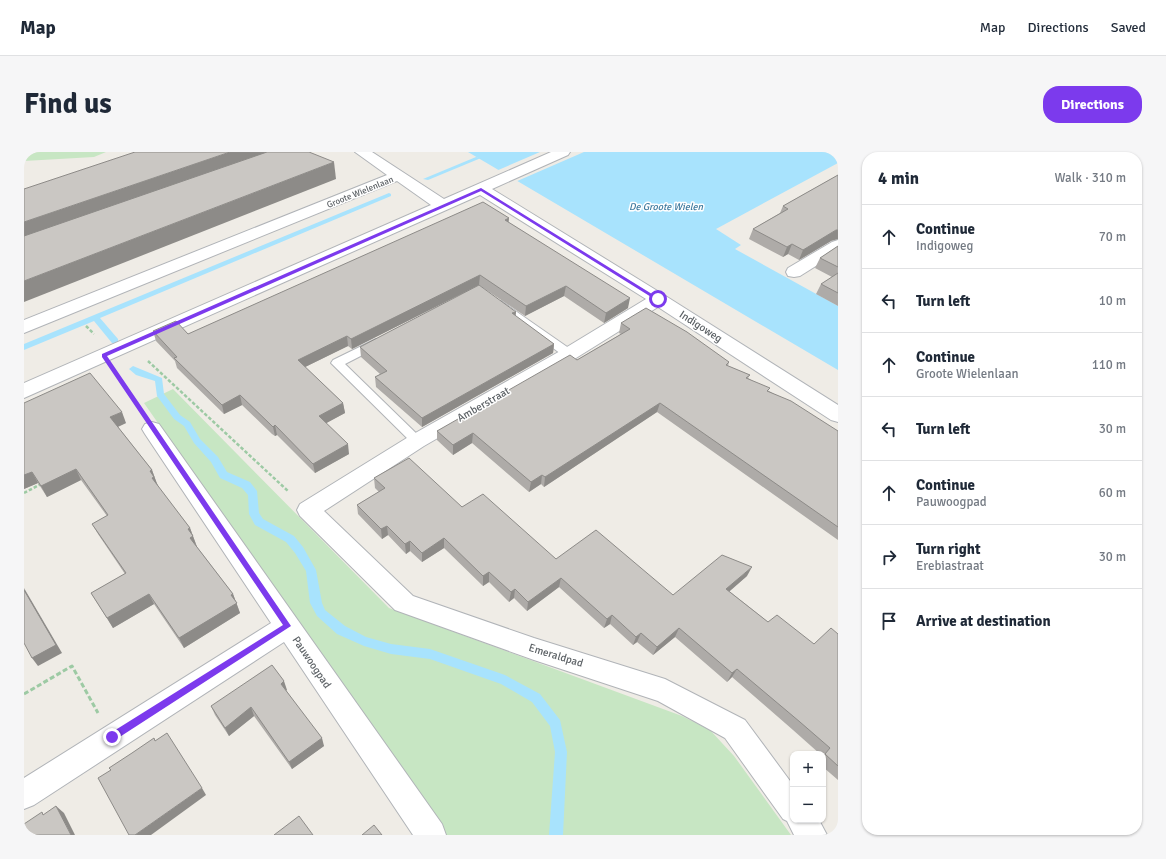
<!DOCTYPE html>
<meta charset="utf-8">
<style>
:root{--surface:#fff;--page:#f6f6f7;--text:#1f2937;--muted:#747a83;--line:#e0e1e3;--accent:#7c3aed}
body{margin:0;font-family:Signika,sans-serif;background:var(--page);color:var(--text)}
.controls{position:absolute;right:12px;bottom:12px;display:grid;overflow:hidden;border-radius:8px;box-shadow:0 1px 3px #0004}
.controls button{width:36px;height:36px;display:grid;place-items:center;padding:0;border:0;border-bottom:1px solid var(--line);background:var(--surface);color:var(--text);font:20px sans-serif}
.stop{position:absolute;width:12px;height:12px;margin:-9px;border:3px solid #7c3aed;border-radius:50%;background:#fff}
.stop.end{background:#7c3aed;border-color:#fff;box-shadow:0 1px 4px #0008}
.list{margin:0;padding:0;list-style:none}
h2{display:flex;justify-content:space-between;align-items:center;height:52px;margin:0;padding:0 16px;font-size:17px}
h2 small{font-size:13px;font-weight:400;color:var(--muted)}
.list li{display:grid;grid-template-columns:26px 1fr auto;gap:12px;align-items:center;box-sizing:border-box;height:64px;padding:0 16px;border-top:1px solid var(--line)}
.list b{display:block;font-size:15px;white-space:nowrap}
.list p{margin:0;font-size:13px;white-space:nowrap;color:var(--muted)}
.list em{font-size:13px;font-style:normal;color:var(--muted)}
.icon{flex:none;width:22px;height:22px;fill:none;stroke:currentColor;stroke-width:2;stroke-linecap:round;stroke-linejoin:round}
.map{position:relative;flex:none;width:814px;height:683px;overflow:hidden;border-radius:16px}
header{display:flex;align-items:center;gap:24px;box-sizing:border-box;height:56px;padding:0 20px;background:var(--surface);border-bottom:1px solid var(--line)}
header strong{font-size:19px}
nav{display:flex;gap:22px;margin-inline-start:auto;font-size:14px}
.intro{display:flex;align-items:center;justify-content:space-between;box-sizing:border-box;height:96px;padding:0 24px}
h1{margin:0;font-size:28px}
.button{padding:10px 18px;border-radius:16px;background:var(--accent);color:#fff;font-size:14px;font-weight:700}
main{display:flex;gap:24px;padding:0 24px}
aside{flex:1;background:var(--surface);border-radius:16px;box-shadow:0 1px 3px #0004}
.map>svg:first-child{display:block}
.green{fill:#c7e6c3}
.water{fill:#a8e3fd}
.pier{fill:#efece6}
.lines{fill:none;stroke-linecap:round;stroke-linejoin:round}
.stream{fill:#a8e3fd;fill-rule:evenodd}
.lane-casing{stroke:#b1b4b8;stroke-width:2}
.street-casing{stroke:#b1b4b8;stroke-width:2}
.path-far1{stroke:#9dcaa4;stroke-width:2.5;stroke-dasharray:3.5 2;stroke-linecap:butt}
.path{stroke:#9dcaa4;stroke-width:3;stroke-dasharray:5 2.5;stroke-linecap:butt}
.lane{fill:#fff;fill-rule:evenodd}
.street{fill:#fff;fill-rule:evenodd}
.wall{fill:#aeaba8}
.shaded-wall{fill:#8d8b88}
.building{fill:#cac7c3;stroke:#8d8b88}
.route{fill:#7c3aed}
.labels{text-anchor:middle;stroke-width:3;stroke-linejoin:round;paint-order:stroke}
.far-street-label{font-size:9px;fill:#5d6266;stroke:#fff}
.far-water-label{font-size:10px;font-style:italic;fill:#3e7a9e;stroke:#fff}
.street-label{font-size:11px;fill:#5d6266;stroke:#fff}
</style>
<header>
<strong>Map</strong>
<nav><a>Map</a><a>Directions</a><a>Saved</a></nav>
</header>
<div class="intro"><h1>Find us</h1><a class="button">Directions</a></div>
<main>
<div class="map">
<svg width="814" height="683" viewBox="0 0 814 683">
<rect width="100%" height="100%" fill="#efece6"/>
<!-- green -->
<g class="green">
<path d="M 0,0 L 82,0 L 70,5 L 0,9 Z"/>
<path d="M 149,237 L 365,456 L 658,564 L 686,578 L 710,604 L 767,683 L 421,683 L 120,251 Z"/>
</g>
<!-- water -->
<path class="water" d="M 444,0 L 814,0 L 814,11 L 692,77 L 717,93 L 711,97 L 814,154 L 814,218 Z"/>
<!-- pier -->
<path class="pier" d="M 516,0 L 560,0 L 491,30 L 472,19 Z"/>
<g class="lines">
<!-- stream -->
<g class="stream">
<path d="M 452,5 L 457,6 L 404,28 L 399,27 Z"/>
<path d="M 365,41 L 367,42 L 367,44 L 76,166 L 94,187 L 94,191 L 88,191 L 70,169 L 0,198 L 0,192 Z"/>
<path d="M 109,214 L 138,226 L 140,242 L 156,263 L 166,270 L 176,287 L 194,305 L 203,320 L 226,330 L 233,339 L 235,361 L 239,367 L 270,384 L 279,395 L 292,418 L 298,451 L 301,458 L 321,474 L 342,485 L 367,492 L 406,497 L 481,523 L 516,542 L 536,568 L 543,600 L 539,683 L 525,683 L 531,600 L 526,574 L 508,550 L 477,532 L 406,507 L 367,502 L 340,494 L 313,482 L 293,464 L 286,451 L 282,419 L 271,401 L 262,390 L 231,373 L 225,362 L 224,343 L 218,336 L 196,326 L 187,310 L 170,291 L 160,274 L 150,267 L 133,244 L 131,229 L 112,223 L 105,217 Z"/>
</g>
<!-- lane casing -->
<g class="lane-casing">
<g id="lane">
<path d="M 477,149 L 549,199 L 551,202 L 549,205 L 541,205 L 473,154 L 472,152 Z"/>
<path d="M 352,187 L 356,188 L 357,191 L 356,194 L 321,212 L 397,286 L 399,289 L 397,292 L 389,292 L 307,211 L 309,208 Z"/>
</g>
</g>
<!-- street casing -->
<g class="street-casing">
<g id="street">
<path d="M 331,0 L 348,0 L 420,47 L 527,0 L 546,0 L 544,3 L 468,37 L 640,143 L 814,253 L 814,270 L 807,268 L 634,155 L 552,206 L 400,294 L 300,359 L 389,444 L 510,486 L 641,527 L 721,568 L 769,633 L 769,668 L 795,668 L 803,683 L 770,683 L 763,669 L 759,667 L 701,586 L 634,549 L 510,508 L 371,458 L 276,364 L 273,358 L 276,352 L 386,284 L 538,198 L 622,147 L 456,43 L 0,246 L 0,231 L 407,53 L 373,29 L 0,181 L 0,168 L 363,23 Z"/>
<path d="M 814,88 L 814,100 L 776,124 L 770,125 L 764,124 L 762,120 L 764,116 L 808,90 Z"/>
<path d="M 128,270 L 135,272 L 418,672 L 422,683 L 389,683 L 260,490 L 10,653 L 0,657 L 0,626 L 247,471 L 121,282 L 118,277 L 121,272 Z"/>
</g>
</g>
<!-- path-far1 -->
<g class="path-far1">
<path d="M 62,174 L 70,182"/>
<path d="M 124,209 L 265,340"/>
<path d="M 93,223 L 116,258"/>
<path d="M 0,341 L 17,332"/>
</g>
<!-- path -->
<path class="path" d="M 0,542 L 48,514 L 74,561"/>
<!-- lane -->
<use href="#lane" class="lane"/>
<!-- street -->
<use href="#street" class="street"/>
</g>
<!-- wall -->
<g class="wall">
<path d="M 814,23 L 807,89 L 775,108 L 764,102 L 759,105 L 725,87 L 729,77 L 756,61 L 759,54 Z"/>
<path d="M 485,66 L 484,70 L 604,156 L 580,171 L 540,144 L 501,164 L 455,133 L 328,197 L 324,194 L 281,215 L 319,251 L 321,261 L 302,271 L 325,302 L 291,321 L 253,283 L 251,284 L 248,282 L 218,253 L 200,262 L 153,216 L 151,209 L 132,189 L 129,179 L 164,182 Z"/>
<path d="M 814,94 L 814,154 L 792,142 L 797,132 L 808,125 L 791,116 L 796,106 Z"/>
<path d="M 492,160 L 491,164 L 530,192 L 529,201 L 398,275 L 352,235 L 351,225 L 356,222 L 337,205 L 336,195 Z"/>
<path d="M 597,171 L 705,210 L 704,214 L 726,223 L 724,226 L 745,239 L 814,279 L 814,388 L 633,260 L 520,335 L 517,332 L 505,340 L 448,291 L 429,303 L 413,288 L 413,279 L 553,208 L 597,182 L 595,181 Z"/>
<path d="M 0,251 L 102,271 L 94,275 L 128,318 L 134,335 L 166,376 L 173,395 L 209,442 L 216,461 L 160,496 L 130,452 L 89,476 L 67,441 L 101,422 L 74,382 L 68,372 L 83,364 L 57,328 L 23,345 L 14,331 L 0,337 Z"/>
<path d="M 350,326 L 438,355 L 532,407 L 649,443 L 723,424 L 705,439 L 744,470 L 790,492 L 814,482 L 814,628 L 799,615 L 799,602 L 796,602 L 769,578 L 708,525 L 703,530 L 651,485 L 629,503 L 613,490 L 609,493 L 586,472 L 580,476 L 535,435 L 503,459 L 490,446 L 485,450 L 465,430 L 459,434 L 420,396 L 398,410 L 386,399 L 382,402 L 364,383 L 358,387 L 334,362 L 333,353 L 355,340 L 351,336 Z"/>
<path d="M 262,538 L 300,594 L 268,617 L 230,564 L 205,584 L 191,563 L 187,554 L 263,538 Z"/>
</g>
<!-- shaded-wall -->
<g class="shaded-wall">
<path d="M 206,0 L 250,0 L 0,90 L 0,70 Z"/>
<path d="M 310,10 L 312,27 L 0,150 L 0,129 Z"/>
<path d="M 485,66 L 484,75 L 481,68 Z"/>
<path d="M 812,78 L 814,78 L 814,87 L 807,89 L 775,108 L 779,98 Z"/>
<path d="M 768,92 L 764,102 L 759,105 L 763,95 Z"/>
<path d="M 456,123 L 455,133 L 328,197 L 327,187 Z"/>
<path d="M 542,134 L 540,144 L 501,164 L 502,154 Z"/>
<path d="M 606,146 L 604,156 L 580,171 L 582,161 Z"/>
<path d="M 492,160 L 491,169 L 488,161 Z"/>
<path d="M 323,184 L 324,194 L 275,218 L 274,208 Z"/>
<path d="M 530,192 L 529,201 L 398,275 L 398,266 Z"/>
<path d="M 216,243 L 218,253 L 200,262 L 198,253 Z"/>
<path d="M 319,251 L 321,261 L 297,274 L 295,264 Z"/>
<path d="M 636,251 L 633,260 L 520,335 L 521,325 Z"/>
<path d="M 98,260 L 102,271 L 91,276 L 86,265 Z"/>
<path d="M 251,273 L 253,283 L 251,284 L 249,275 Z"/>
<path d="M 449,281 L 448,291 L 429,303 L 429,293 Z"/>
<path d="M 324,292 L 325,302 L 291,321 L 289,312 Z"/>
<path d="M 52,317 L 57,328 L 23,345 L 17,334 Z"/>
<path d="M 128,318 L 132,329 L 135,336 L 128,326 L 126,319 Z"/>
<path d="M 8,320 L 14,331 L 0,337 L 0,323 Z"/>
<path d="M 518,323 L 517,332 L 505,340 L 507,330 Z"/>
<path d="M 363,374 L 364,383 L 358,387 L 357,377 Z"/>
<path d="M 166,376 L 173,395 L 166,386 L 164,377 Z"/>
<path d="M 420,386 L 420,396 L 398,410 L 398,401 Z"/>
<path d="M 386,389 L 386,399 L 382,402 L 381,392 Z"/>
<path d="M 728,415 L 723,424 L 698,446 L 702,437 Z"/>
<path d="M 465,420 L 465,430 L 459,434 L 459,424 Z"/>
<path d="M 537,426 L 535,435 L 503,459 L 504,450 Z"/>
<path d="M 0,436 L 38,501 L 14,514 L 8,506 Z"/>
<path d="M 491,437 L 490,446 L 485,450 L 487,440 Z"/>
<path d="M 125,442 L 130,452 L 89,476 L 83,466 Z"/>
<path d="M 209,442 L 216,461 L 160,496 L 155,486 L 207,443 Z"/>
<path d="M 588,463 L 586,472 L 580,476 L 583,467 Z"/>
<path d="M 655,476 L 651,485 L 629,503 L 633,495 Z"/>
<path d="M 617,481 L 613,490 L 609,493 L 612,485 Z"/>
<path d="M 713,517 L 708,525 L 703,530 L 708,521 Z"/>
<path d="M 260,529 L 263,538 L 259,540 L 257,532 Z"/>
<path d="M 227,555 L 230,564 L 205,584 L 201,576 Z"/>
<path d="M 298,586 L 300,594 L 268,617 L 265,610 Z"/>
<path d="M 178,636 L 182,643 L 127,683 L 111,683 Z"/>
<path d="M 32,654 L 40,661 L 51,683 L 47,683 Z"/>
</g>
<!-- building -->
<g class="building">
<path d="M 111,0 L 206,0 L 0,70 L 0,37 Z"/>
<path d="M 243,0 L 285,0 L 310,10 L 0,129 L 0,84 Z"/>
<path d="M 814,23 L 814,78 L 812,78 L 779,98 L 768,92 L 763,95 L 729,77 L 764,57 L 759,54 Z"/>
<path d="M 459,50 L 485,66 L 481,68 L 606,146 L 582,161 L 542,134 L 502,154 L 456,123 L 327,187 L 323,184 L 274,208 L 319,251 L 295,264 L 324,292 L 289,312 L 251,273 L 249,275 L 246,272 L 216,243 L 198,253 L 150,206 L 153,205 L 129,179 L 152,169 L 164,182 Z"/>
<path d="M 814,94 L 814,115 L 796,106 Z"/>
<path d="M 814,121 L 814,141 L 797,132 Z"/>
<path d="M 455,133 L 492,160 L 488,161 L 530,192 L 398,266 L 351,225 L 363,219 L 336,195 Z"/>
<path d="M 622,156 L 663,180 L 705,210 L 702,213 L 726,223 L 722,226 L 746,236 L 743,239 L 767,249 L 814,279 L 814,375 L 636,251 L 521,325 L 518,323 L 507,330 L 449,281 L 429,293 L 413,279 L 546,203 L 553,208 L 606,177 L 597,171 Z"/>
<path d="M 66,221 L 98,260 L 86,265 L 128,318 L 126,319 L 130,325 L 128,326 L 166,376 L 164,377 L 169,384 L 166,386 L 209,442 L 207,443 L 213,451 L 155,486 L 125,442 L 83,466 L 67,441 L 102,421 L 68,372 L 84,363 L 52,317 L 17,334 L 8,320 L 0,323 L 0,251 Z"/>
<path d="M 385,306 L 438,355 L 459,342 L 532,407 L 572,378 L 649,443 L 698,403 L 728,415 L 702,437 L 744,470 L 753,463 L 790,492 L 807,476 L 814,482 L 814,614 L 801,602 L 806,596 L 776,570 L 713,517 L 708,521 L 655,476 L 633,495 L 617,481 L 612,485 L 588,463 L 583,467 L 537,426 L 504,450 L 491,437 L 487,440 L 465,420 L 459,424 L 420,386 L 398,401 L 386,389 L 381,392 L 363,374 L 357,377 L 333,353 L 361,336 L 350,326 Z"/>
<path d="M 0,438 L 32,493 L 8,506 L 0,491 Z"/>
<path d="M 248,513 L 260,529 L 257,532 L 298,586 L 265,610 L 227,555 L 201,576 L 187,554 Z"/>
<path d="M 143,581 L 178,636 L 111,683 L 105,683 L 74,626 L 87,618 L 85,616 L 108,601 L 130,586 L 131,589 Z"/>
<path d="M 32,654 L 47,683 L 0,683 L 0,672 L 18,660 L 19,663 Z"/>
<path d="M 275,664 L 289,683 L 250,683 Z"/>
<path d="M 350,673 L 358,683 L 338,683 Z"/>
</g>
<!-- route -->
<path class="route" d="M 457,36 L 636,147 L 632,148 L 457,39 L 83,204 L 267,474 L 91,588 L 85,588 L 85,582 L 259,473 L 78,205 L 78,202 Z"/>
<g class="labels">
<!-- far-street labels -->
<g class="far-street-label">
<text transform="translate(336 40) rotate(-22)" y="3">Groote Wielenlaan</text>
</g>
<!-- far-water labels -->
<g class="far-water-label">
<text x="642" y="58">De Groote Wielen</text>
</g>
<!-- street labels -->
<g class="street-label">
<text transform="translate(677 174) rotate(33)" y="4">Indigoweg</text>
<text transform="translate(459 252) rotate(-30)" y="4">Amberstraat</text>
<text transform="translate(532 503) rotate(17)" y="4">Emeraldpad</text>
<text transform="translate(288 510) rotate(56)" y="4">Pauwoogpad</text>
</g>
</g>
</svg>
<div class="controls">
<button>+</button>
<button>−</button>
</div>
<div class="stop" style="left:634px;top:147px"></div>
<div class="stop end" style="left:88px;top:585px"></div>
</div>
<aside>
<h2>4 min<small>Walk · 310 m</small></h2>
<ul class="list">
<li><svg class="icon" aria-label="ahead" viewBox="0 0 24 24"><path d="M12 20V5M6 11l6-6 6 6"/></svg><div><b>Continue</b><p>Indigoweg</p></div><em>70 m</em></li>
<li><svg class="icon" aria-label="left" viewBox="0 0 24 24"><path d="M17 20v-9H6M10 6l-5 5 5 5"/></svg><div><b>Turn left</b></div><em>10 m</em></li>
<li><svg class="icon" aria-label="ahead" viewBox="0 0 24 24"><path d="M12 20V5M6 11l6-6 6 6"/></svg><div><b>Continue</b><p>Groote Wielenlaan</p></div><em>110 m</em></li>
<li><svg class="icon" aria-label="left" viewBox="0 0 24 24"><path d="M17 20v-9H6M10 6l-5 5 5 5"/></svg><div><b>Turn left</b></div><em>30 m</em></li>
<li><svg class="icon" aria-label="ahead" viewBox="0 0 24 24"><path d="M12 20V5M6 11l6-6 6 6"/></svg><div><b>Continue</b><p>Pauwoogpad</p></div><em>60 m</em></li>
<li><svg class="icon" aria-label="right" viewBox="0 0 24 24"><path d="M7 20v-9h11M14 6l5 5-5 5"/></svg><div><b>Turn right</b><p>Erebiastraat</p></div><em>30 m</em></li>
<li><svg class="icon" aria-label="arrive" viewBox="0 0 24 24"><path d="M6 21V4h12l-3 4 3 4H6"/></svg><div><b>Arrive at destination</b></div></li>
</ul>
</aside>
</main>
